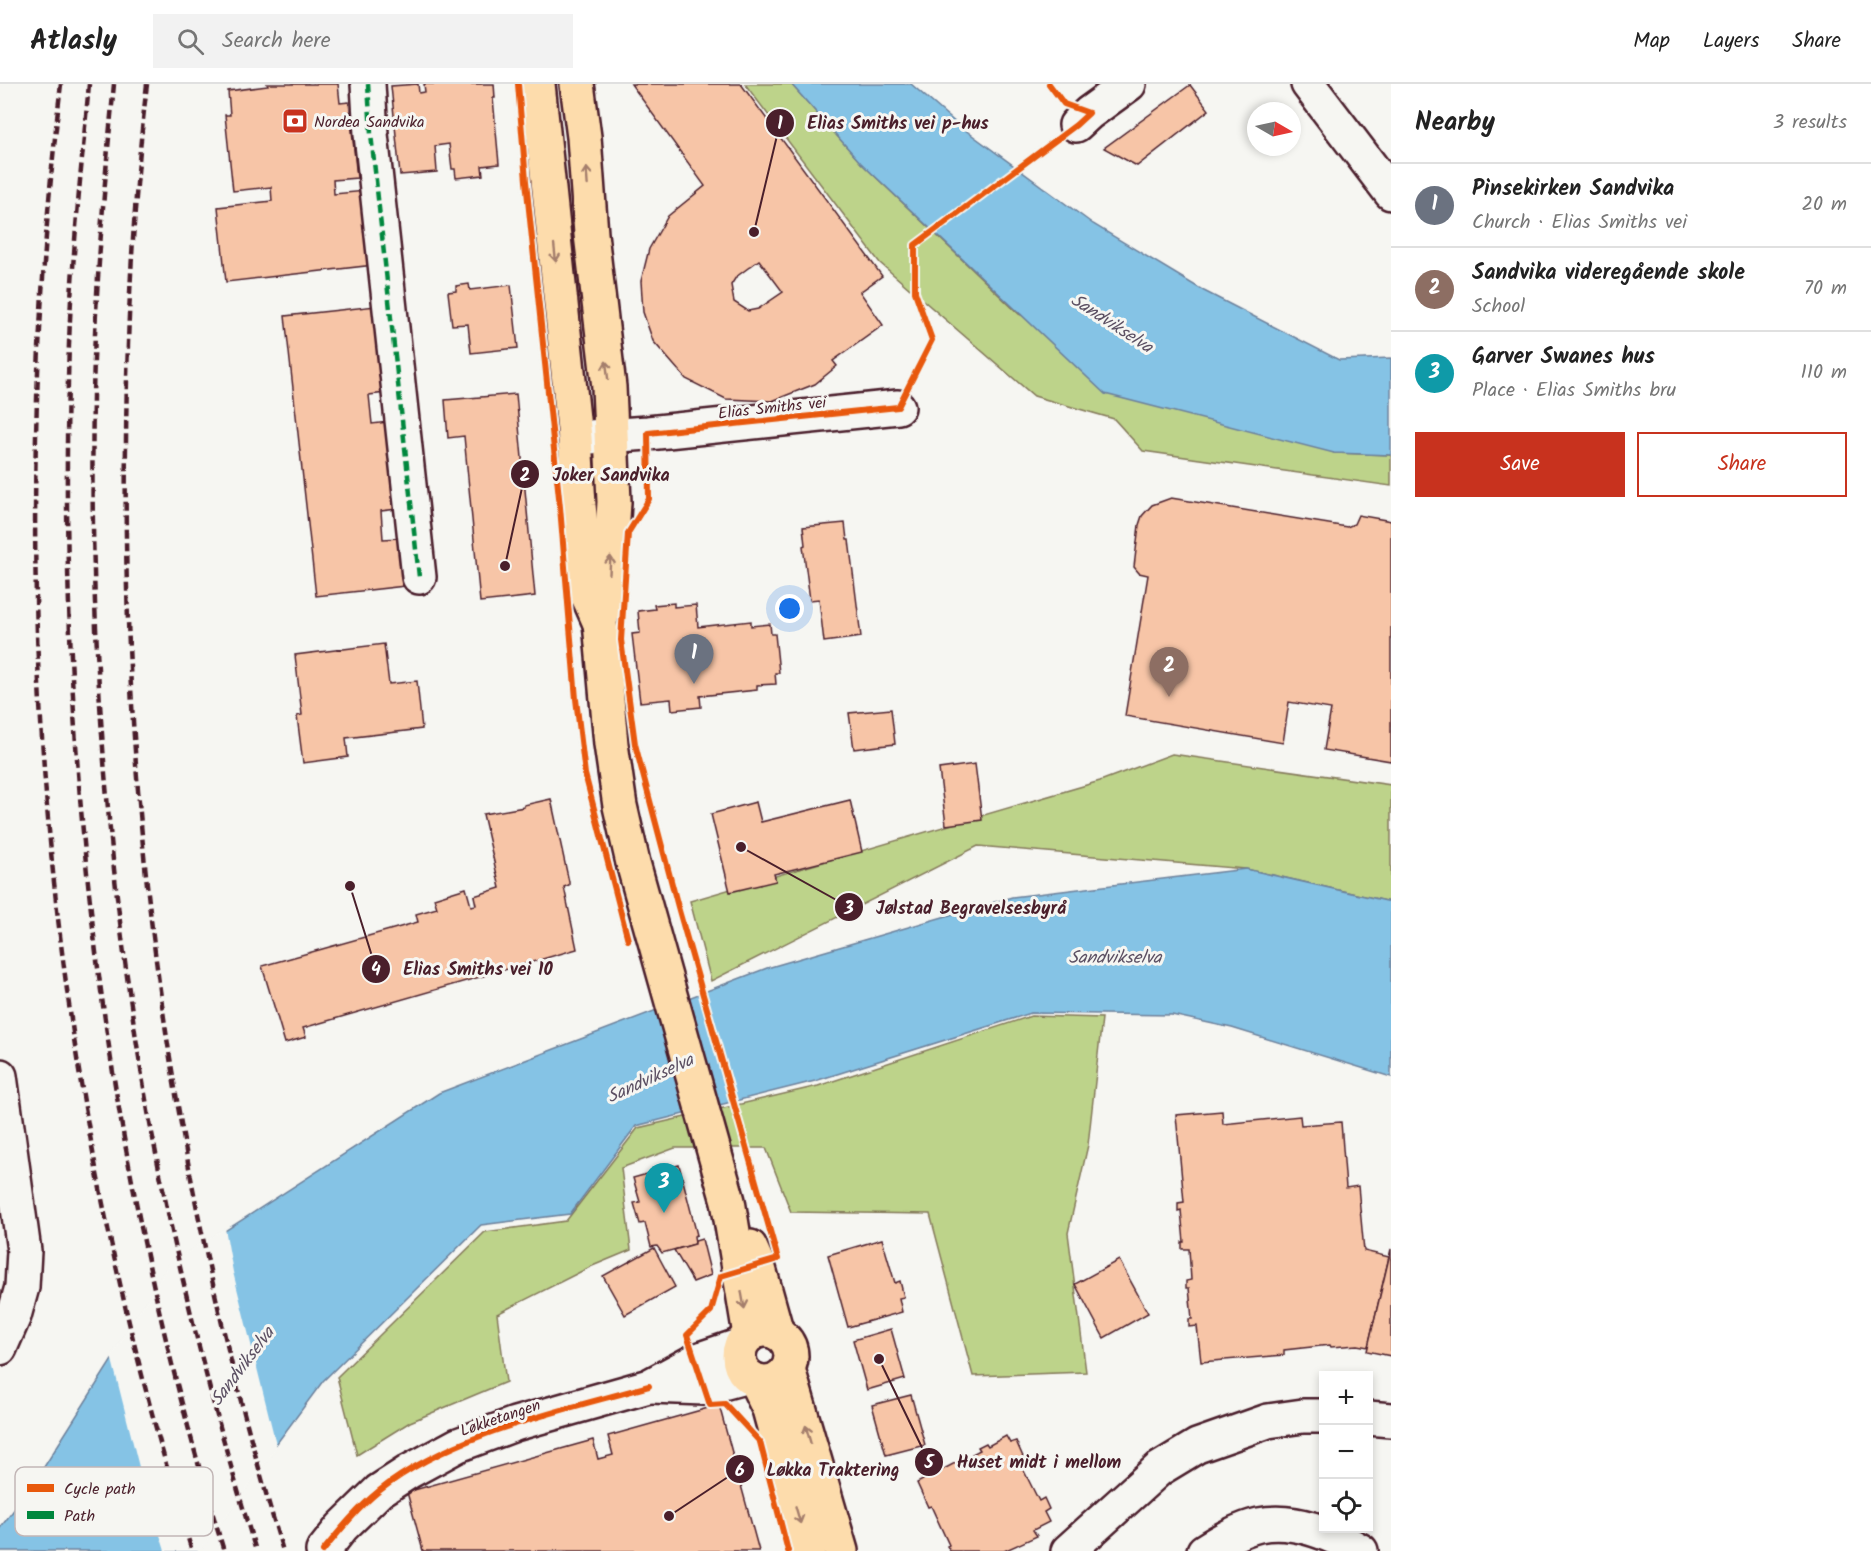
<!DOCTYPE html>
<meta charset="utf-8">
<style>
:root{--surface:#fff;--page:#f2f2f2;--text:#222;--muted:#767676;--line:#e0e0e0;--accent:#c8321e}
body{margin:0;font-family:Kalam,sans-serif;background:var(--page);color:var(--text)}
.controls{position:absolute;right:18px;bottom:18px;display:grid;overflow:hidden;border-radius:0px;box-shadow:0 3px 9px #0003}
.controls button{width:54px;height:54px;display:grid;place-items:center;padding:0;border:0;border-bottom:2px solid var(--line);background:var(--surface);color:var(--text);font:30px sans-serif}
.compass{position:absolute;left:1247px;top:18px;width:54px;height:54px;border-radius:50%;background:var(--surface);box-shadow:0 3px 9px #0003;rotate:99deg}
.you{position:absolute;left:790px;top:525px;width:21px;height:21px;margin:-15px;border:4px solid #fff;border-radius:50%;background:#1a73e8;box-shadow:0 0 0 9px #1a73e833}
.badge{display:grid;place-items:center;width:39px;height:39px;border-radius:50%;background:var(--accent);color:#fff;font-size:20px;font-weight:700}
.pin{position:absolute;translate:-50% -50px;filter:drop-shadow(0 2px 3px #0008)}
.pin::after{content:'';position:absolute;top:32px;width:21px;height:18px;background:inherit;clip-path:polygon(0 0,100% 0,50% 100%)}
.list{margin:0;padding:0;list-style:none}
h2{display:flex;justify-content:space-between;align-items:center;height:78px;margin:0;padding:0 24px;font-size:26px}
h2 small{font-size:20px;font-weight:400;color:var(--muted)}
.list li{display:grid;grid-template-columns:39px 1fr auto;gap:18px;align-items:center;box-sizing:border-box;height:84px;padding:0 24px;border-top:2px solid var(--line)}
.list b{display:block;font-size:22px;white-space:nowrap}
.list p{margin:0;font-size:20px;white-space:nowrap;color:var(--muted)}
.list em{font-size:20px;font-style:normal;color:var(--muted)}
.actions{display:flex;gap:12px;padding:18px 24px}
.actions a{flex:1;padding:14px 0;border:2px solid var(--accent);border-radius:0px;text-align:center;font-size:21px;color:var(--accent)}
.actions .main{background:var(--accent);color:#fff}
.icon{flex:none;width:33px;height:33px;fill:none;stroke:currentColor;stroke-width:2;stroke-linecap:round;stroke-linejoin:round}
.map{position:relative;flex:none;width:1391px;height:1467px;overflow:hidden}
header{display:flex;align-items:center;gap:36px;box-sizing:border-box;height:84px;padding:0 30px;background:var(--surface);border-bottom:2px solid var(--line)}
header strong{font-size:28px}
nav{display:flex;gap:33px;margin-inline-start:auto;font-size:21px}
.search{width:420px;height:54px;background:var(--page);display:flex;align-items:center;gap:15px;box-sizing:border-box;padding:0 21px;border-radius:0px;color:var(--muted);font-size:22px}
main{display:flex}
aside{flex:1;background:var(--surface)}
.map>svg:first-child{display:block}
.green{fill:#bdd38a;stroke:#84795a;stroke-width:1.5}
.water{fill:#85c3e5;stroke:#6d819b;stroke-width:1.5}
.pier{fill:#f6f6f2}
.building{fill:#f7c5a7;stroke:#4a1f2b;stroke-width:1.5;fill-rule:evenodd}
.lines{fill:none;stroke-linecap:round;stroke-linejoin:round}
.minor-casing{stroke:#4a1f2b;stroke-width:38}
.major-casing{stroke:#4a1f2b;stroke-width:38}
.minor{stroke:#f6f6f2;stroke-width:33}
.major{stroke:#fddcac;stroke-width:33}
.rail{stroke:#4a1f2b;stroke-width:4.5;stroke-dasharray:9 4.5;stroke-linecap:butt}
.quiet{stroke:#00873e;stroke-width:4.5;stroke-dasharray:9 4.5;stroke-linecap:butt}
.cycleway-casing{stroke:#f6f6f2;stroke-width:10}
.cycleway{stroke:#e8590c;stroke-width:6}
.oneway{stroke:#a47e6c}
.labels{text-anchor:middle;stroke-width:6;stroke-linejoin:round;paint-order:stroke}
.poi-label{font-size:16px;fill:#4a1f2b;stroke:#f6f6f2;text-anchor:start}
.street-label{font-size:16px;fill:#4a1f2b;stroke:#f6f6f2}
.water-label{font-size:18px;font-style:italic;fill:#5c5063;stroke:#f6f6f2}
.key{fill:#f6f6f2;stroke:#c2b6b6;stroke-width:1.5}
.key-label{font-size:16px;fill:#4a1f2b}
.leader{fill:none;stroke:#4a1f2b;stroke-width:2}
.callout-dot{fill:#4a1f2b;stroke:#f6f6f2;stroke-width:2}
.mark-label{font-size:18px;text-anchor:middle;font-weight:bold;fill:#fff}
.callout-label{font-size:18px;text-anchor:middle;font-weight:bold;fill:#4a1f2b;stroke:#f6f6f2;stroke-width:6;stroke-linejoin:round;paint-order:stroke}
</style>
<header>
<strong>Atlasly</strong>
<div class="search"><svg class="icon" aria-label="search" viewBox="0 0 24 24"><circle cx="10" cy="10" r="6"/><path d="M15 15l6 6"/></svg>Search here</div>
<nav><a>Map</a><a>Layers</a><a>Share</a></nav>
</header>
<main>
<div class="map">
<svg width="1391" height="1467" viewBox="0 0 1391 1467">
<rect width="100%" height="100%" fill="#f6f6f2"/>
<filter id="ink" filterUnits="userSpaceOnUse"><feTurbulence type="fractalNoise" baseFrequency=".0167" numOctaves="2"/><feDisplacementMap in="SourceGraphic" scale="12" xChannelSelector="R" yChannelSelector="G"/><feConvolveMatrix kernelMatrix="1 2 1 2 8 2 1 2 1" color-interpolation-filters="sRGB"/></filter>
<g filter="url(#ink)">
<!-- green -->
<g class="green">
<path d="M 745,0 L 791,0 L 861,79 L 1019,230 L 1334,369 L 1391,371 L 1391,402 L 1143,367 L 1114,335 L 1034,312 L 880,179 Z"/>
<path d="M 1172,670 L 1391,701 L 1391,818 L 1246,785 L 978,762 L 711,897 L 690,817 L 1100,697 Z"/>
<path d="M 1031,932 L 1102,934 L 1088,1061 L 1068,1149 L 1086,1288 L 973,1292 L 930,1130 L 791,1128 L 766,1064 L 675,1064 L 621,1084 L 631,1166 L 590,1183 L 497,1230 L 506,1298 L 410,1338 L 357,1371 L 337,1293 L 485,1148 L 566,1137 L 638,1044 L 818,1002 Z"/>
</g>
<!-- water -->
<g class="water">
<path d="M 791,0 L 911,0 L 957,40 L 1093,140 L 1204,207 L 1339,276 L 1391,274 L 1391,371 L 1334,369 L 1105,310 L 861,79 Z"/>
<path d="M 1246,785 L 1391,818 L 1391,993 L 1232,944 L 1172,931 L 1031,929 L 815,997 L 636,1042 L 570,1130 L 481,1141 L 323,1297 L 197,1467 L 0,1467 L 0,1444 L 32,1402 L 172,1181 L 439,1009 L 767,884 L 1012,813 Z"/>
</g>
<!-- pier -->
<path class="pier" d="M 225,1144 L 233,1188 L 277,1364 L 200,1467 L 165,1467 L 139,1383 L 111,1272 L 170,1179 Z"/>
<!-- building -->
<g class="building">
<path d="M 267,0 L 338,0 L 340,19 L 349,18 L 357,94 L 333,96 L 334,110 L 366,107 L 374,181 L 226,198 L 218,123 L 272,117 L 271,103 L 233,107 L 225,31 L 230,31 L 228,7 L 268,2 Z"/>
<path d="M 418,0 L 419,9 L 425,8 L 424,0 L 494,0 L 495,14 L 493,14 L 499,80 L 482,82 L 483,91 L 456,94 L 455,85 L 452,85 L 449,60 L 435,62 L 437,88 L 400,91 L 391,2 Z"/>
<path d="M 631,0 L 741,0 L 882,192 L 860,208 L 883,241 L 833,277 L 837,282 L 815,300 L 772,317 L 726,315 L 686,295 L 653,257 L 643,228 L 641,197 L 649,165 L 668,132 L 705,102 ZM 759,176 L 783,208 L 758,225 L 748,227 L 734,218 L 731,201 L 736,193 Z"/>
<path d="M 1190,1 L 1209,26 L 1137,82 L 1104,64 Z"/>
<path d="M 469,200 L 470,206 L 511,201 L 518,264 L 471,269 L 468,240 L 452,241 L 448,208 L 456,207 L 456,202 Z"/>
<path d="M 376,222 L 386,309 L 369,311 L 372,340 L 388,338 L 397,425 L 381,427 L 383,455 L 400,454 L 405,502 L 316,512 L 285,232 Z"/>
<path d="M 516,310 L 535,512 L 480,518 L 464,352 L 448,354 L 445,316 Z"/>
<path d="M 1171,414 L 1347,443 L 1354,440 L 1358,431 L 1391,437 L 1391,677 L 1324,666 L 1331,625 L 1289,618 L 1283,659 L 1125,632 L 1148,491 L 1139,489 L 1134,483 L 1139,441 L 1142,432 L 1152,421 Z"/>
<path d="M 845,439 L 847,456 L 849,456 L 861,553 L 824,558 L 819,515 L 810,516 L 803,462 L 805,461 L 803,443 Z"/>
<path d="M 674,519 L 674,523 L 696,521 L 698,543 L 751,537 L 751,542 L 770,540 L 771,550 L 775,550 L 779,589 L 775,589 L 776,600 L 757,601 L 757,606 L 700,612 L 701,623 L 672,626 L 671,615 L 640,618 L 632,550 L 640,549 L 638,527 L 655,525 L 654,521 Z"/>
<path d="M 384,560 L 389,600 L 417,597 L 422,645 L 346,654 L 348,673 L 303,679 L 297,632 L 302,631 L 295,571 Z"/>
<path d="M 891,625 L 895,660 L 854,665 L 849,629 Z"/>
<path d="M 975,680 L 982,736 L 946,741 L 939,685 Z"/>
<path d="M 551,715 L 569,798 L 569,801 L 564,803 L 577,865 L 303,944 L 306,953 L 285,959 L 262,882 L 418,838 L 416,830 L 437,824 L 434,814 L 466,804 L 471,822 L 476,821 L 474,812 L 500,804 L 483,730 L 524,723 L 524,721 Z"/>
<path d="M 850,716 L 862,768 L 774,790 L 776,797 L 730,808 L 711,730 L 756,718 L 761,738 Z"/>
<path d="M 1222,1027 L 1223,1040 L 1300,1032 L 1301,1041 L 1341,1038 L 1346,1104 L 1358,1102 L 1364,1167 L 1389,1173 L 1368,1263 L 1357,1261 L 1331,1263 L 1330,1261 L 1284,1266 L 1284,1271 L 1201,1278 L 1197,1242 L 1189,1243 L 1189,1235 L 1192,1235 L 1189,1204 L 1186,1204 L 1186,1197 L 1191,1196 L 1189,1165 L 1182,1165 L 1182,1158 L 1184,1158 L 1181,1126 L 1178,1127 L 1178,1119 L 1184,1118 L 1176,1031 Z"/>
<path d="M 679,1081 L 697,1151 L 694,1152 L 695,1160 L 662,1169 L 657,1162 L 651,1163 L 645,1139 L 640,1140 L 634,1119 L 640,1118 L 633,1094 Z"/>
<path d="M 702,1155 L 711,1191 L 693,1198 L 674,1166 L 695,1160 L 695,1157 Z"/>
<path d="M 882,1155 L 895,1199 L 900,1197 L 904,1213 L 899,1214 L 902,1228 L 848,1243 L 828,1171 Z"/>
<path d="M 654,1164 L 675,1203 L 625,1231 L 603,1192 Z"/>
<path d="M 1391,1165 L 1391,1272 L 1367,1267 Z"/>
<path d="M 1119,1176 L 1148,1229 L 1104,1254 L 1075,1200 Z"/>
<path d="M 891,1245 L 905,1295 L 867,1306 L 853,1256 Z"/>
<path d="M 911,1311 L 925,1361 L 886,1371 L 872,1321 Z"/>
<path d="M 719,1321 L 759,1467 L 423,1467 L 407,1408 L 593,1356 L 598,1375 L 613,1371 L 608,1352 Z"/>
<path d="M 1006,1352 L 1010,1359 L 1016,1357 L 1024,1375 L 1019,1377 L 1039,1417 L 1044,1414 L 1049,1425 L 1044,1428 L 1049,1438 L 1033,1446 L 1037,1452 L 1004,1467 L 950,1467 L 947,1462 L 949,1461 L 931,1422 L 928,1423 L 917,1399 L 980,1366 L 978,1363 L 986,1359 L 988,1362 Z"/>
</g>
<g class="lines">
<!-- minor casing -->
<g class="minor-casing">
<g id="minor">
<path d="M 368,0 L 371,50 L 419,493"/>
<path d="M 1308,0 L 1391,109"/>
<path d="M 1076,41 L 1089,29 L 1129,0"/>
<path d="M 575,354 L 648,349 L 898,323"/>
<path d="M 0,992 L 24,1167 L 22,1203 L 14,1232 L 0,1264"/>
<path d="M 651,1302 L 704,1304 L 748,1292"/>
<path d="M 1368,1334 L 1391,1336"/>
<path d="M 323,1467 L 342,1443 L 379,1407 L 410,1387 L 458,1361 L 515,1340 L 649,1302 L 697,1276 L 741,1261"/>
<path d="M 1068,1467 L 1159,1385 L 1197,1362 L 1268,1337 L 1303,1332 L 1324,1332"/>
<path d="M 1204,1467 C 1220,1457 1240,1445 1259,1441 C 1294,1434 1332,1450 1361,1467"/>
</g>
</g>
<!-- major casing -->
<g class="major-casing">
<g id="major">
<path d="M 538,0 L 575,354 L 579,421 L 588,512 L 599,537"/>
<path d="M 577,0 L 584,53 L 591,150 L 609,303 L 614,418 L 609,499 L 600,538 L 611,660 L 620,722 L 633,779 L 728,1117 L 750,1251"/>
<path d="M 750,1163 L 758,1181 L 777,1249"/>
<circle cx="765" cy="1272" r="26"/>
<path d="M 788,1285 L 841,1467"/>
<path d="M 755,1296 L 769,1325 L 808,1467"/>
</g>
</g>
<!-- minor -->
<use href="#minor" class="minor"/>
<!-- major -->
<use href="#major" class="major"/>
<!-- rail -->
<g class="rail">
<path d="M 61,0 C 2,494 43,992 192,1467"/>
<path d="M 89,0 C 81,86 72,173 69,260 C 56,668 103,1077 224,1467"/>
<path d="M 114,0 C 104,104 95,208 93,312 C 89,553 107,795 149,1033 C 176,1179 212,1324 256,1467"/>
<path d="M 147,0 C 133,118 127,238 126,357 C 121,733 174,1108 283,1467"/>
</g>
<!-- quiet -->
<path class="quiet" d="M 368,0 L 371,50 L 419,493"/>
<!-- cycleway casing -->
<g class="cycleway-casing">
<g id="cycleway">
<path d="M 518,0 L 526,97 L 560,423 L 576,615 L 585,690 L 628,856"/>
<path d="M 323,1467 C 340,1446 358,1424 379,1407 C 452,1349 561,1327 649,1302"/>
<path d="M 788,1467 L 760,1358 L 725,1320 L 710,1321 L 687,1251 L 711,1227 L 721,1192 L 778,1175 L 678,823 L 635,660 L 621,556 L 628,449 L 649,415 L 648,349 L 898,323 L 932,256 L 915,208 L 915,161 L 1076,41 L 1089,29 L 1064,20 L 1049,0"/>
</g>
</g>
<!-- cycleway -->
<use href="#cycleway" class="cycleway"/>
</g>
<!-- one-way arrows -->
<defs><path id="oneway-shaft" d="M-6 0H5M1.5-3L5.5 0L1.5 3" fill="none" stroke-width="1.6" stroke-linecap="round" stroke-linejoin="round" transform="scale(1.5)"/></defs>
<g class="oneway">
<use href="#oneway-shaft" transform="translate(587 92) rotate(-94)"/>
<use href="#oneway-shaft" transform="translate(555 169) rotate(84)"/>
<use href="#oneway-shaft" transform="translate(607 286) rotate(-97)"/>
<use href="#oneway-shaft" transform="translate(610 481) rotate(-87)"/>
<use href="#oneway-shaft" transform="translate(743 1216) rotate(80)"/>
<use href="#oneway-shaft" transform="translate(808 1350) rotate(-106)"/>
<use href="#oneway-shaft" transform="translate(798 1431) rotate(74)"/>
</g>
</g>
<!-- icons -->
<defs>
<g id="bank-square" transform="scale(1.35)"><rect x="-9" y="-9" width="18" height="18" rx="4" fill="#c8321e" stroke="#f6f6f2"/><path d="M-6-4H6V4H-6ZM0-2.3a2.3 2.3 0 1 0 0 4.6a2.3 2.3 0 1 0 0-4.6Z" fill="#fff"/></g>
</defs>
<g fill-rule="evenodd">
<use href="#bank-square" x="295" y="37"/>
</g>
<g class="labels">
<!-- poi labels -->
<g class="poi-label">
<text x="314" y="43">Nordea Sandvika</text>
</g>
<!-- street labels -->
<g class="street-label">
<text transform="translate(772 323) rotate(-6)" y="6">Elias Smiths vei</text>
<text transform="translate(500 1333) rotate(-19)" y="6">Løkketangen</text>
</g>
<!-- water labels -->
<g class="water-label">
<text transform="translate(1112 239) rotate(33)" y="6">Sandvikselva</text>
<text x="1115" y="879">Sandvikselva</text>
<text transform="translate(650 994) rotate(-25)" y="6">Sandvikselva</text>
<text transform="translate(242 1282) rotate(-53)" y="6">Sandvikselva</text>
</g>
</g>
<!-- legend -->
<rect x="15" y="1383" width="198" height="69" rx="9" class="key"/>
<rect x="27" y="1400" width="27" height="8" fill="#e8590c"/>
<rect x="27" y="1427" width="27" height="8" fill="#00873e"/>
<g class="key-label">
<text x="64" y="1410">Cycle path</text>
<text x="64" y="1437">Path</text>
</g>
<!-- callouts -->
<path class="leader" d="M754 148L780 39M505 482L525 390M741 763L849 823M350 802L376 885M879 1275L929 1378M669 1432L740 1385"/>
<g class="callout-dot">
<circle cx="754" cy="148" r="6"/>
<circle cx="505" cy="482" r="6"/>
<circle cx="741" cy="763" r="6"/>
<circle cx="350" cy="802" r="6"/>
<circle cx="879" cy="1275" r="6"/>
<circle cx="669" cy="1432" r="6"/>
<circle cx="780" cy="39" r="15"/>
<circle cx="525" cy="390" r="15"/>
<circle cx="849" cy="823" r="15"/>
<circle cx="376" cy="885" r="15"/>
<circle cx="929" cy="1378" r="15"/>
<circle cx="740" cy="1385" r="15"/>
</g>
<g class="mark-label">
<text x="780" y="45">1</text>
<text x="525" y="397">2</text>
<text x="849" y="830">3</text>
<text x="376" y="891">4</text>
<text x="929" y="1384">5</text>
<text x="740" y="1392">6</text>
</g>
<g class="callout-label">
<text x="898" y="45">Elias Smiths vei p-hus</text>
<text x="611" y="397">Joker Sandvika</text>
<text x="971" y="830">Jølstad Begravelsesbyrå</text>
<text x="478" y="891">Elias Smiths vei 10</text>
<text x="1039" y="1384">Huset midt i mellom</text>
<text x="833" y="1392">Løkka Traktering</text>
</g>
</svg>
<div class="controls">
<button>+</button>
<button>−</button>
<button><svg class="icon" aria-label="locate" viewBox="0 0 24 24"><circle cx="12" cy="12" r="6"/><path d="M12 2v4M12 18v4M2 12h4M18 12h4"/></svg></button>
</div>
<svg class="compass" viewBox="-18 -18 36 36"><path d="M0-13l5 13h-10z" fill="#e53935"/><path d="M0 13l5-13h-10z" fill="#767676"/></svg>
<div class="you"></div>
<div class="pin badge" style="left:694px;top:600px;background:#6b7280">1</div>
<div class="pin badge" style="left:1169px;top:613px;background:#8d6e63">2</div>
<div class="pin badge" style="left:664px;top:1129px;background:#0f9aa8">3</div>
</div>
<aside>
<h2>Nearby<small>3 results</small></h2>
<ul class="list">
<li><span class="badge" style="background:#6b7280">1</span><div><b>Pinsekirken Sandvika</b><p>Church · Elias Smiths vei</p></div><em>20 m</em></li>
<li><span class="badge" style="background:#8d6e63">2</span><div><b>Sandvika videregående skole</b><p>School</p></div><em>70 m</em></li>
<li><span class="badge" style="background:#0f9aa8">3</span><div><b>Garver Swanes hus</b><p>Place · Elias Smiths bru</p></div><em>110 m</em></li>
</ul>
<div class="actions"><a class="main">Save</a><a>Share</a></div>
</aside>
</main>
